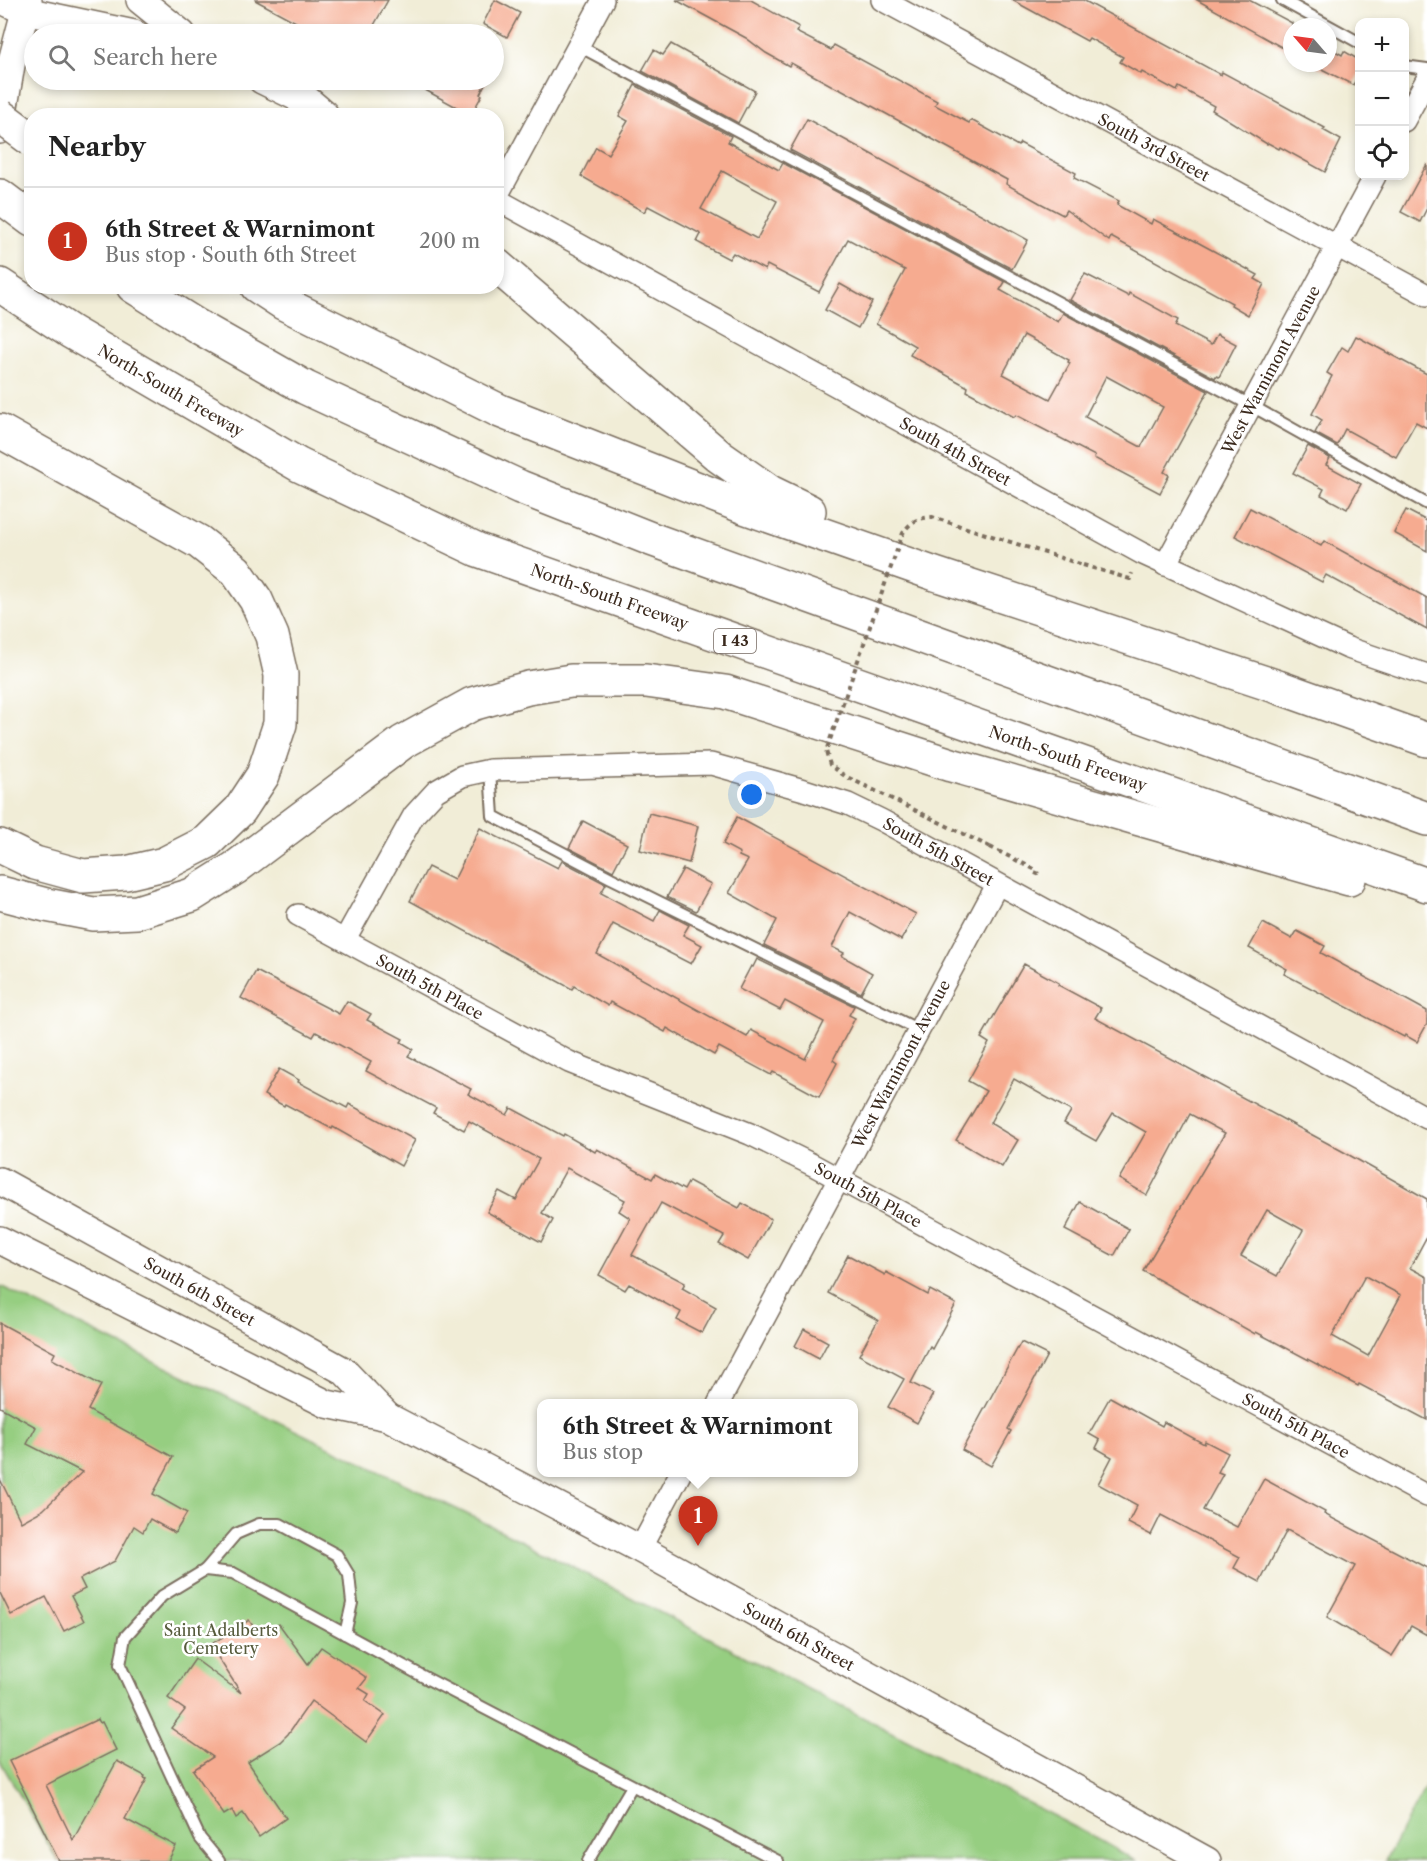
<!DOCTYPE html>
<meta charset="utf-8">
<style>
:root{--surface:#fff;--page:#f6f6f6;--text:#222;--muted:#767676;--line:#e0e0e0;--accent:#c8321e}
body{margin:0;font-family:"Libre Caslon Text",serif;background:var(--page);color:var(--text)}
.controls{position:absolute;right:18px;top:18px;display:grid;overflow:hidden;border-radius:12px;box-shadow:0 3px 9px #0003}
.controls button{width:54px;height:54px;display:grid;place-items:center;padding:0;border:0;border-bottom:2px solid var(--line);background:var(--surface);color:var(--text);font:30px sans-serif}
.compass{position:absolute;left:1283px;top:18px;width:54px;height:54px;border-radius:50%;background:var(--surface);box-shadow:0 3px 9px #0003;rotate:298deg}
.you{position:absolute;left:752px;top:795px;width:21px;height:21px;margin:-15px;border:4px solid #fff;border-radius:50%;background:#1a73e8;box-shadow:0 0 0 9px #1a73e833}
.badge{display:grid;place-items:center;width:39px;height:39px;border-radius:50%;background:var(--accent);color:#fff;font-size:20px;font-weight:700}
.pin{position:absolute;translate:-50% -50px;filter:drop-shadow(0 2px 3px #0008)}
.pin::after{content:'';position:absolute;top:32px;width:21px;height:18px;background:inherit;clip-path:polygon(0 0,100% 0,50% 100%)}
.popup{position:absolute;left:537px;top:1399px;width:321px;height:78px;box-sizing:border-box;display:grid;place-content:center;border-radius:12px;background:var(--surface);filter:drop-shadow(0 2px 4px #0005);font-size:20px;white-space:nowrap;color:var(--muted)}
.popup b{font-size:22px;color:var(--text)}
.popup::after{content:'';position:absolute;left:50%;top:100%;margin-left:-12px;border:12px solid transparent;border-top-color:var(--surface)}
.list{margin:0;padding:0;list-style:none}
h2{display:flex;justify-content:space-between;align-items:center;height:78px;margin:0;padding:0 24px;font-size:26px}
h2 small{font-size:20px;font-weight:400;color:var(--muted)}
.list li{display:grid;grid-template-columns:39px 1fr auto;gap:18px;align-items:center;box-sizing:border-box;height:108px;padding:0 24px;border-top:2px solid var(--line)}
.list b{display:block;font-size:22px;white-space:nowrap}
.list p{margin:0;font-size:20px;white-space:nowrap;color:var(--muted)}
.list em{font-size:20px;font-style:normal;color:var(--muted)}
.icon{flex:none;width:33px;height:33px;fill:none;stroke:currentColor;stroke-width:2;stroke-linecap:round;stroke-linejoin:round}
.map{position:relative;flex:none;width:1427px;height:1861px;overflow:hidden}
.search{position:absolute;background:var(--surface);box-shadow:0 3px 9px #0003;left:24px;top:24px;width:480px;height:66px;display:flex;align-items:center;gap:15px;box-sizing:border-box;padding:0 21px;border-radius:33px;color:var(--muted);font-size:22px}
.panel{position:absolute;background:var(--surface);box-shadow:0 3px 9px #0003;left:24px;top:108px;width:480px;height:186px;border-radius:24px}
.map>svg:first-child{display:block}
.green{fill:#96ce81;stroke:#687c50;stroke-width:1.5}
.building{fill:#f6ab90;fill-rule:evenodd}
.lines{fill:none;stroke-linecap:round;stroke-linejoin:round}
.service-casing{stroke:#7b6e5f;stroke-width:14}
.minor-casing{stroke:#7b6e5f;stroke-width:24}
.tertiary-casing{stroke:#7b6e5f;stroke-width:30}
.motorway-casing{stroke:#7b6e5f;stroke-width:36}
.path{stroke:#7b6e5f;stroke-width:4;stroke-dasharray:4.5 4.5;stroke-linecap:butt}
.service{stroke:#fff;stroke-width:10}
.minor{stroke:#fff;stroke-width:21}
.tertiary{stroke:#fff;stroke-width:27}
.motorway{stroke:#fff;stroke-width:33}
.motorway-bridge-casing{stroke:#7b6e5f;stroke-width:36;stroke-linecap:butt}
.path-bridge{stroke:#7b6e5f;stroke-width:4;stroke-dasharray:4.5 4.5;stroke-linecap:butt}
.motorway-bridge{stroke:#fff;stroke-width:33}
.labels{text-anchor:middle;stroke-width:5;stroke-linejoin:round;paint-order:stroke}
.shield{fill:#fff;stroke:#766a62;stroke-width:1.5}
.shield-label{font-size:15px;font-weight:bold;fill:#3b2a1e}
.street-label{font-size:16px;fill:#3b2a1e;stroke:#fff}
.park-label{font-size:16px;fill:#565b3c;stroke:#fff}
</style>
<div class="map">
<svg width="1427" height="1861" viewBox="0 0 1427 1861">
<rect width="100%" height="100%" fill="#fff"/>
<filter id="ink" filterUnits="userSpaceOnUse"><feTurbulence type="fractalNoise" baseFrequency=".0167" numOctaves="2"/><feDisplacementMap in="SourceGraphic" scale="12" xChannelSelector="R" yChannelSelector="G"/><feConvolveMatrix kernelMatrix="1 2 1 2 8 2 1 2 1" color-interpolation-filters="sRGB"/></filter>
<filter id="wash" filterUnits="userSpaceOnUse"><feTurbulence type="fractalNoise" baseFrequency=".008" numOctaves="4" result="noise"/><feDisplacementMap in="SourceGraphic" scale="24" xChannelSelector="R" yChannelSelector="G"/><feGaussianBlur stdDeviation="1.35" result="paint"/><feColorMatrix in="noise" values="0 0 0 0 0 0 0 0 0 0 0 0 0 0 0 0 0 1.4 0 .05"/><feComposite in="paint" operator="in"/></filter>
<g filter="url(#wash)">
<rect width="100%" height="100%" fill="#f1edd7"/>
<!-- green -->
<g class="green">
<path d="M 0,1286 L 522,1541 L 1092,1836 L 1136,1861 L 58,1861 L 0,1761 Z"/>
<path d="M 1427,1784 L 1427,1861 L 1385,1861 Z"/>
</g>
<g id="blocks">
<!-- building -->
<g class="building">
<path d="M 255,0 L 388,0 L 369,34 L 318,34 Z"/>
<path d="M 495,0 L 520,13 L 507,37 L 483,24 Z"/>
<path d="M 676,0 L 751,0 L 799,27 L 796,32 L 831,50 L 834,45 L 937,101 L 935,105 L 969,123 L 971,120 L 1018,146 L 1020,143 L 1076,173 L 1074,178 L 1119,201 L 1117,205 L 1151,224 L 1153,219 L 1199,243 L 1258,275 L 1255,279 L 1264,284 L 1248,315 L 1231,305 L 1232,303 L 1111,237 L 1109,241 L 1066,210 L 1063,215 L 1040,203 L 1006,184 L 1007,180 L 839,88 L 838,89 L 791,63 L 789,66 L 766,53 L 746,38 Z"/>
<path d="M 1012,0 L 1083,0 L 1221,75 L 1222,72 L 1325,128 L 1323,130 L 1341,140 L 1325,172 L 1280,147 L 1279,149 L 1268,143 L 1267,144 L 1212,110 L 1214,106 L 1179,87 L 1177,91 L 1142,72 L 1141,74 L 1120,62 L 1123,57 L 1089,38 L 1087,41 Z"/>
<path d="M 1197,0 L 1249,0 L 1292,23 L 1292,53 Z"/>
<path d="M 671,44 L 755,91 L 738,123 L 642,71 L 654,50 L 663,55 Z"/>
<path d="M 1328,47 L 1342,55 L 1344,51 L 1359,60 L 1359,74 L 1353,85 L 1310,63 L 1328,63 Z"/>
<path d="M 407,80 L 487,80 L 480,94 L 482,95 L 471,115 Z"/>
<path d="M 635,85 L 731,136 L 728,142 L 779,170 L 783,163 L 1005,282 L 1000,290 L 1058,322 L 1063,313 L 1208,391 L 1164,472 L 1169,475 L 1160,493 L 1094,458 L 1095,456 L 1016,415 L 1014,417 L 967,391 L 968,387 L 910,355 L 915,346 L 876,324 L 905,270 L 848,239 L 819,292 L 767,265 L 765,270 L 733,253 L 729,259 L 697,242 L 701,234 L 648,206 L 644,212 L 581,176 L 596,147 L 608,154 L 628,121 L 619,116 ZM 722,171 L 777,201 L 757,239 L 701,209 ZM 1024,335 L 1069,360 L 1068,362 L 1070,363 L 1050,399 L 1003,374 ZM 1106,376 L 1163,407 L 1141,447 L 1085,417 Z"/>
<path d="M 807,119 L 1028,240 L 1012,269 L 790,150 Z"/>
<path d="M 1427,164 L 1427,208 L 1420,222 L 1401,212 Z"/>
<path d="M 1085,274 L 1128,296 L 1129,293 L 1178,320 L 1175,326 L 1211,345 L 1217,334 L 1236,344 L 1219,377 L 1216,376 L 1215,378 L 1070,300 Z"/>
<path d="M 840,284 L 872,302 L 858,328 L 825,310 Z"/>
<path d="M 1356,336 L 1427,374 L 1427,428 L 1416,422 L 1396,457 L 1345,429 L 1337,445 L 1315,433 L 1322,420 L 1312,414 L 1332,376 L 1327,373 L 1342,347 L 1348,351 Z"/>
<path d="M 1308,446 L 1330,458 L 1326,465 L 1361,484 L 1347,509 L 1321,495 L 1324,489 L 1293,473 Z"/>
<path d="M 1250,508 L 1321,546 L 1324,541 L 1427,598 L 1427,630 L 1326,575 L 1322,582 L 1235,536 Z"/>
<path d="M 1406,510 L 1427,521 L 1427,551 L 1394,533 Z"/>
<path d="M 649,813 L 698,826 L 689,863 L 640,850 Z"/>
<path d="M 737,817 L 916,914 L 901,940 L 850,912 L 832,947 L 844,953 L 842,956 L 872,973 L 861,993 L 764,945 L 777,920 L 729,893 L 748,860 L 739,856 L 740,853 L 723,844 Z"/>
<path d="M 583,821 L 627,844 L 613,871 L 569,848 Z"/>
<path d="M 480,828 L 558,868 L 562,861 L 606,884 L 601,893 L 654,921 L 660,910 L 689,925 L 683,935 L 702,945 L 691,964 L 613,924 L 597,954 L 747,1037 L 751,1030 L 805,1059 L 824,1022 L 785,1001 L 780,1010 L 739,989 L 751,966 L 753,967 L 757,959 L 854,1006 L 849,1015 L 855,1018 L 833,1060 L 837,1063 L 819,1097 L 773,1072 L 771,1075 L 719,1047 L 714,1055 L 667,1028 L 665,1032 L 610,1002 L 608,1006 L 574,986 L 572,989 L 410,901 L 428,867 L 454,880 Z"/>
<path d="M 683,869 L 711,884 L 696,911 L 667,897 Z"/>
<path d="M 1263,923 L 1292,939 L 1297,931 L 1325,946 L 1321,953 L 1427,1011 L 1427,1024 L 1417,1042 L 1405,1035 L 1404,1037 L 1284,974 L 1287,969 L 1249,948 Z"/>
<path d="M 1024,964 L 1059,983 L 1058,985 L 1101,1008 L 1095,1018 L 1342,1151 L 1427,1199 L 1427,1236 L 1410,1268 L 1427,1277 L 1427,1420 L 1359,1384 L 1358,1386 L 1256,1332 L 1255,1334 L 1143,1271 L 1225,1133 L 1190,1114 L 1147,1195 L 1119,1179 L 1146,1132 L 1113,1113 L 1096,1141 L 1064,1123 L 1071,1111 L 1014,1079 L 990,1123 L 1018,1140 L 1002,1167 L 956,1140 L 986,1091 L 968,1081 L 989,1043 L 981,1038 ZM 1267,1210 L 1303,1230 L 1277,1276 L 1241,1256 ZM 1365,1276 L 1401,1295 L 1368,1356 L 1332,1336 Z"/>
<path d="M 256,971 L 339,1014 L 347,1001 L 371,1014 L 367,1020 L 403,1039 L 401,1042 L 413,1049 L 408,1056 L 471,1089 L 468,1094 L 507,1115 L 511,1108 L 563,1136 L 564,1134 L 595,1152 L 597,1149 L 652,1179 L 655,1174 L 684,1190 L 689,1181 L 739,1208 L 742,1203 L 771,1219 L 748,1260 L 719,1244 L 724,1236 L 661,1203 L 632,1255 L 685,1283 L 682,1288 L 716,1307 L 702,1333 L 677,1320 L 681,1312 L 629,1284 L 625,1290 L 599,1275 L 630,1218 L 619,1211 L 625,1200 L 567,1168 L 542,1213 L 553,1220 L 541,1242 L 487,1212 L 499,1191 L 516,1200 L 539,1159 L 469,1121 L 464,1130 L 433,1113 L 436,1108 L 366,1071 L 371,1062 L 316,1032 L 313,1037 L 241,998 Z"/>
<path d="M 279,1069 L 299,1080 L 298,1082 L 347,1108 L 349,1104 L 415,1140 L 401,1166 L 333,1127 L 332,1129 L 285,1104 L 284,1106 L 264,1095 Z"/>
<path d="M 1080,1202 L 1129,1229 L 1114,1256 L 1065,1230 Z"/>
<path d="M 848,1255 L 885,1275 L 886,1272 L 928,1295 L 930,1290 L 956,1304 L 932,1349 L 930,1347 L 911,1383 L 933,1394 L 917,1423 L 888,1407 L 904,1379 L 859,1355 L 878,1320 L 828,1293 Z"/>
<path d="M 0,1323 L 55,1353 L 52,1359 L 101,1385 L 88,1410 L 173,1457 L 153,1494 L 187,1513 L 175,1533 L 150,1519 L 143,1532 L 134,1526 L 115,1561 L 80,1579 L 85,1589 L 71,1596 L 84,1621 L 64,1631 L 46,1597 L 11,1615 L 0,1593 L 0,1479 L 21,1522 L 43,1510 L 82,1472 L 27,1444 L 36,1427 L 0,1407 Z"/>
<path d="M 804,1329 L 828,1342 L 819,1359 L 795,1346 Z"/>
<path d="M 1021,1342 L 1047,1355 L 1008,1429 L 1011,1431 L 991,1466 L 962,1450 Z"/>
<path d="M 1110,1397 L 1162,1426 L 1164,1422 L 1204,1444 L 1205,1441 L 1228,1453 L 1218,1472 L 1223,1474 L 1203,1510 L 1237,1527 L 1264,1479 L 1325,1512 L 1324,1514 L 1427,1568 L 1427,1635 L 1411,1626 L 1392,1656 L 1327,1617 L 1355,1566 L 1287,1530 L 1260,1582 L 1234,1568 L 1240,1557 L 1161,1515 L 1151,1535 L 1128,1523 L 1137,1505 L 1098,1484 L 1112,1457 L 1096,1448 L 1100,1440 L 1089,1434 Z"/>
<path d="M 249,1620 L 260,1637 L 279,1624 L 308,1664 L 321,1647 L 367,1678 L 359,1688 L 369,1694 L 365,1701 L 385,1715 L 366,1742 L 311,1701 L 288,1734 L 280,1742 L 248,1762 L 286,1818 L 259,1837 L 243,1813 L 236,1818 L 232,1810 L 224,1815 L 193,1770 L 213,1757 L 171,1728 L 185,1710 L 168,1698 L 195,1659 L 241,1693 L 210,1645 Z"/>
<path d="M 98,1719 L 100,1723 L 102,1722 L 116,1750 L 46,1785 L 73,1840 L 117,1761 L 145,1776 L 144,1778 L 147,1779 L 125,1819 L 176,1846 L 168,1861 L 59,1861 L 9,1761 Z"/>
</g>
</g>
</g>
<g filter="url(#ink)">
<use href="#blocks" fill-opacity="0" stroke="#7b6e5f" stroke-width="1.5"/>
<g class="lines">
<!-- service casing -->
<g class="service-casing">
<g id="service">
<path d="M 1282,0 L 1360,43"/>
<path d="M 579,46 L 1252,406 L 1427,504"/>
<path d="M 1404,66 L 1427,69"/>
<path d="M 490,770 L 493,816 L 611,878 L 919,1030"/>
<path d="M 205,1570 L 236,1534 L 259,1524 L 280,1524 L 337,1555 L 349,1575 L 352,1603 L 345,1634"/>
<path d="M 219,1861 L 200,1838 L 120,1665 L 125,1637 L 162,1596 L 205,1570 L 233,1573 L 426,1678 L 778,1861"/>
<path d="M 588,1861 L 632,1786"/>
</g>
</g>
<!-- minor casing -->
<g class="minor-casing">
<g id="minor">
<path id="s1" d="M 882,0 L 1427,295"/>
<path d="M 1404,121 L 1427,79"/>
<path d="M 496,198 L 603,0"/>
<path id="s2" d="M 496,199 L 1141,553 L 1348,648 L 1427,675"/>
<path id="s3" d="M 1165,565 L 1375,176"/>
<path id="s4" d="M 298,915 L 569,1062 L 750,1134 L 813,1165 L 1427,1496"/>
<path id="s5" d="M 345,939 L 414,815 L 436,791 L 462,776 L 490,770 L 711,764 L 804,790 L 848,804 L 881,820 L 1427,1118"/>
<path id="s6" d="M 718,1404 L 997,885"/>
<path d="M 640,1549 L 681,1472"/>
</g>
</g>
<!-- tertiary casing -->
<g class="tertiary-casing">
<g id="tertiary">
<path d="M 2,0 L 25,11 L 134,34"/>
<path d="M 140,0 L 182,34"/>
<path d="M 262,80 L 303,100"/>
<path d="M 0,130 L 11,65 L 28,0"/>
<path id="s7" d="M 0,1181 L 344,1371 L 388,1417"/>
<path id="s8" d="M 0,1240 L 327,1404 L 388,1417 L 640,1549 L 1207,1861"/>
</g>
</g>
<!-- motorway casing -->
<g class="motorway-casing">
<g id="motorway">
<path d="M 303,100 L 322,116"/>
<path d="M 0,196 L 32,220"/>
<path d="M 496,265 L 720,457 L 770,492 L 809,511"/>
<path id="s9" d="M 0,285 L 71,332 L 299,465 L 478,550 L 1427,885"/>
<path d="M 133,286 L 197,326 L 306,388 L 520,487 L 651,539 L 1427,819"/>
<path d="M 257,286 L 283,303 L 500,411 L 744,507 L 935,574 L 1278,687 L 1427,740"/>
<path d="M 0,431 L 199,542 L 236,571 L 256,600 L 272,636 L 281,675 L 280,724 L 263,775 L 240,810 L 207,842 L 164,864 L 126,873 L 83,876 L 35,863 L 0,846"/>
<path d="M 0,893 L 46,905 L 93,914 L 137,912 L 192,895 L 235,868 L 403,742 L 472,704 L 528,688 L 571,681 L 646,681 L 725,692 L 951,765 L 1349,879"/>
</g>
</g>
<!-- path -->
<g class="path">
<path d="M 1083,565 L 1130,579 L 1132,573"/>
<path d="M 990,847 L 1038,871 L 1035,878"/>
</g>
<!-- service -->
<use href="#service" class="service"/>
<!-- minor -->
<use href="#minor" class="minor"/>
<!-- tertiary -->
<use href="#tertiary" class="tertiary"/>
<!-- motorway -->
<use href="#motorway" class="motorway"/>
<!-- motorway-bridge casing -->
<g class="motorway-bridge-casing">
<path id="motorway-bridge" d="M 0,116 L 32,140"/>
</g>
<!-- path-bridge -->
<path class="path-bridge" d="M 990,847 L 845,776 L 830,765 L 826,751 L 903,533 C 911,521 918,518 932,517 L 1083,565"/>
<!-- motorway-bridge -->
<use href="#motorway-bridge" class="motorway-bridge"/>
</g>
</g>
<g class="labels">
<!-- shield labels -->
<rect class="shield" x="714" y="629" width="42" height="24" rx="4.5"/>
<g class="shield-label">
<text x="735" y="646">I 43</text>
</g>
<!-- street labels -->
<g class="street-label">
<text dy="6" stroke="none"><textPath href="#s1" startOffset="309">South 3rd Street</textPath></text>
<text dy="6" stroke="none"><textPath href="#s3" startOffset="222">West Warnimont Avenue</textPath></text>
<text dy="6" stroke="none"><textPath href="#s9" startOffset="201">North-South Freeway</textPath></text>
<text dy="6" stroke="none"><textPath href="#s2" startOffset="524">South 4th Street</textPath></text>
<text dy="6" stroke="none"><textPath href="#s9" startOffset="687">North-South Freeway</textPath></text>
<text dy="6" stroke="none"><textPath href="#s9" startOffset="1173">North-South Freeway</textPath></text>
<text dy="6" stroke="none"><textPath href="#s5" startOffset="699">South 5th Street</textPath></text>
<text dy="6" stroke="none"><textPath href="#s4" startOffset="150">South 5th Place</textPath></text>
<text dy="6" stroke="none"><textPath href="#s6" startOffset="386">West Warnimont Avenue</textPath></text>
<text dy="6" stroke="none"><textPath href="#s4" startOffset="636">South 5th Place</textPath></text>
<text dy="6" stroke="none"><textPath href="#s7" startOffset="228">South 6th Street</textPath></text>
<text dy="6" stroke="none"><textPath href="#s4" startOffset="1122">South 5th Place</textPath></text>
<text dy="6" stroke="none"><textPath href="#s8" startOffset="894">South 6th Street</textPath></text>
</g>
<!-- park labels -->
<g class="park-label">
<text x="221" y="1636">Saint Adalberts<tspan x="221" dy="18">Cemetery</tspan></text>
</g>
</g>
</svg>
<div class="controls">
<button>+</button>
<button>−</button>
<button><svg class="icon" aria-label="locate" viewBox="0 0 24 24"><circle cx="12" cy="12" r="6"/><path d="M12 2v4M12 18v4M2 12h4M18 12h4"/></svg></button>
</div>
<svg class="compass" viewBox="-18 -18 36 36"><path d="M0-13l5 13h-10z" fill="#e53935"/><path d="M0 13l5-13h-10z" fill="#767676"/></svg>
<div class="you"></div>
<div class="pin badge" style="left:698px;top:1546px">1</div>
<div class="popup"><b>6th Street &amp; Warnimont</b>Bus stop</div>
<div class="search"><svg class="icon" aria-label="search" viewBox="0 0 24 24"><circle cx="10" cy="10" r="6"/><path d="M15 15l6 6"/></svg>Search here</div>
<section class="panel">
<h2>Nearby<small></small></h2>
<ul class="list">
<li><span class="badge">1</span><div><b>6th Street &amp; Warnimont</b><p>Bus stop · South 6th Street</p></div><em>200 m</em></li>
</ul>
</section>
</div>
